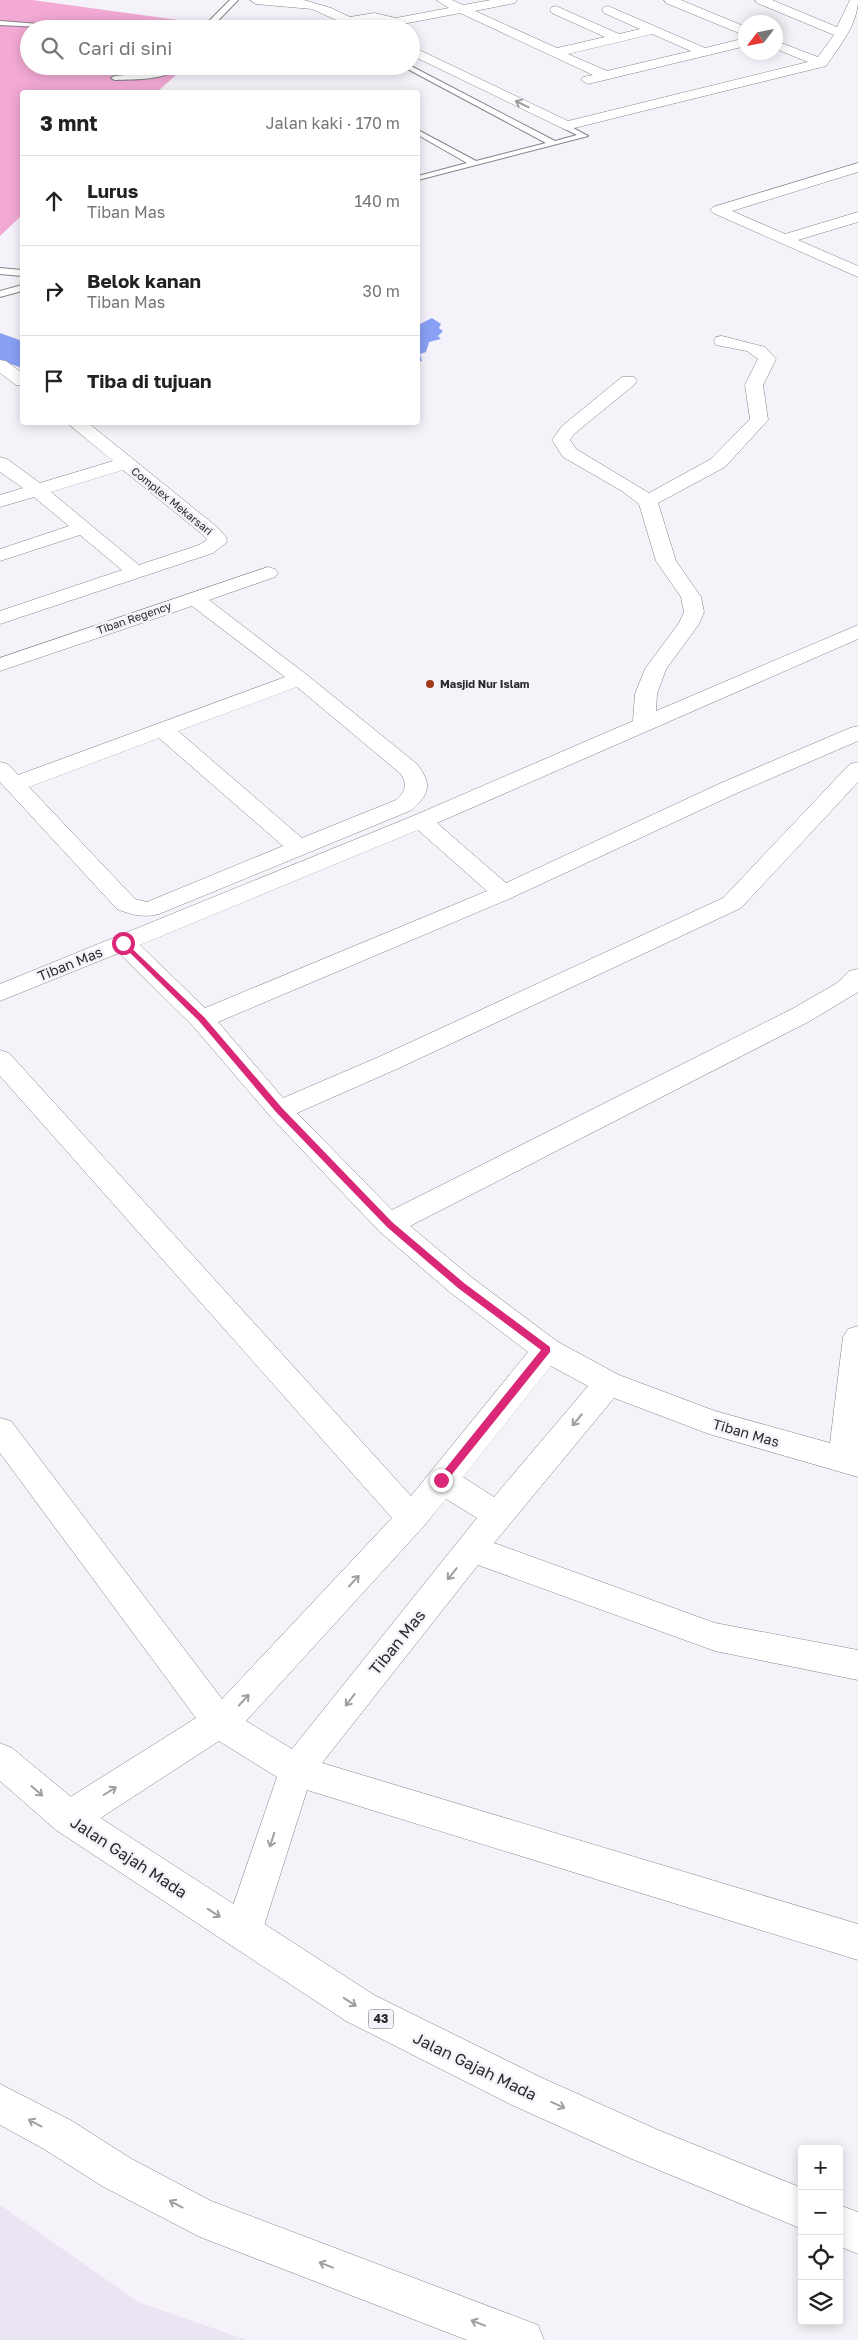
<!DOCTYPE html>
<html lang="id">
<meta charset="utf-8">
<style>
:root{--surface:#fff;--page:#f2f2f2;--text:#222;--muted:#767676;--line:#e0e0e0}
body{margin:0;font-family:"Golos Text",sans-serif;background:var(--page);color:var(--text)}
.controls{position:absolute;right:15px;bottom:15px;display:grid;overflow:hidden;border-radius:5px;box-shadow:0 2px 12px #0003}
.controls button{width:45px;height:45px;display:grid;place-items:center;padding:0;border:0;border-bottom:1px solid var(--line);background:var(--surface);color:var(--text);font:25px sans-serif}
.compass{position:absolute;left:738px;top:15px;width:45px;height:45px;border-radius:50%;background:var(--surface);box-shadow:0 2px 12px #0003;rotate:238deg}
.stop{position:absolute;width:15px;height:15px;margin:-11px;border:4px solid #db2777;border-radius:50%;background:#fff}
.stop.end{background:#db2777;border-color:#fff;box-shadow:0 1px 5px #0008}
.list{margin:0;padding:0;list-style:none}
h2{display:flex;justify-content:space-between;align-items:center;height:65px;margin:0;padding:0 20px;font-size:21px}
h2 small{font-size:16px;font-weight:400;color:var(--muted)}
.list li{display:grid;grid-template-columns:32px 1fr auto;gap:15px;align-items:center;box-sizing:border-box;height:90px;padding:0 20px;border-top:1px solid var(--line)}
.list b{display:block;font-size:19px;white-space:nowrap}
.list p{margin:0;font-size:16px;white-space:nowrap;color:var(--muted)}
.list em{font-size:16px;font-style:normal;color:var(--muted)}
.icon{flex:none;width:28px;height:28px;fill:none;stroke:currentColor;stroke-width:2;stroke-linecap:round;stroke-linejoin:round}
.map{position:relative;flex:none;width:858px;height:2340px;overflow:hidden}
.search{position:absolute;background:var(--surface);box-shadow:0 2px 12px #0003;left:20px;top:20px;width:400px;height:55px;display:flex;align-items:center;gap:12px;box-sizing:border-box;padding:0 18px;border-radius:28px;color:var(--muted);font-size:19px}
.panel{position:absolute;background:var(--surface);box-shadow:0 2px 12px #0003;left:20px;top:90px;width:400px;height:335px;border-radius:5px}
.map>svg:first-child{display:block}
.built{fill:#ebe4f2}
.green{fill:#f2a9d4}
.water{fill:#88a1f5}
.lines{fill:none;stroke-linecap:round;stroke-linejoin:round}
.river{fill:#88a1f5;fill-rule:evenodd}
.lane-casing{stroke:#868389;stroke-width:2}
.street-casing{stroke:#868389;stroke-width:1}
.highway-casing{stroke:#868389;stroke-width:1}
.lane{fill:#fff;fill-rule:evenodd}
.street{fill:#fff;fill-rule:evenodd}
.highway{fill:#fff;fill-rule:evenodd}
.oneway{stroke:#a09fa0}
.route{fill:#db2777}
.poi-dot{fill:#a03917;stroke:#f5f2f9;stroke-width:2}
.labels{text-anchor:middle;stroke-width:5;stroke-linejoin:round;paint-order:stroke}
.far-street-label{font-size:11px;fill:#2b2a2c;stroke:#f5f2f9}
.far-poi-label{font-size:11px;font-weight:bold;fill:#2b2a2c;stroke:#f5f2f9;text-anchor:start}
.shield{fill:#f5f2f9;stroke:#68666a;stroke-width:1}
.shield-label{font-size:12px;font-weight:bold;fill:#2b2a2c}
.street-label{font-size:14px;fill:#2b2a2c;stroke:#f5f2f9}
.near-street-label{font-size:16px;fill:#2b2a2c;stroke:#f5f2f9}
</style>
<div class="map">
<svg width="858" height="2340" viewBox="0 0 858 2340">
<rect width="100%" height="100%" fill="#f5f2f9"/>
<!-- built -->
<path class="built" d="M 0,2205 L 138,2302 L 247,2340 L 0,2340 Z"/>
<!-- green -->
<path class="green" d="M 0,0 L 32,0 L 229,27 L 29,29 L 29,66 L 186,66 L 157,92 L 22,92 L 22,215 L 0,236 Z"/>
<!-- water -->
<path class="water" d="M 432,318 L 441,324 L 439,328 L 443,331 L 438,336 L 441,339 L 429,342 L 426,352 L 420,354 L 422,361 L 418,362 L 418,325 Z"/>
<g class="lines">
<!-- river -->
<path class="river" d="M 0,333 L 22,341 L 22,368 L 0,360 Z"/>
<!-- lane casing -->
<g class="lane-casing">
<g id="lane">
<path d="M 230,0 L 238,0 L 210,29 L 201,29 Z"/>
<path d="M 0,21 L 79,27 L 83,29 L 0,25 Z"/>
<path d="M 172,66 L 182,66 C 164,81 136,79 115,80 L 111,78 L 115,76 L 156,72 Z"/>
<path d="M 402,66 L 411,66 L 555,141 L 577,135 L 563,128 L 562,126 L 566,124 L 588,136 L 418,180 L 418,176 L 467,163 L 418,135 L 418,130 L 476,161 L 546,143 Z"/>
<path d="M 0,268 L 22,270 L 22,276 L 0,274 Z"/>
<path d="M 22,285 L 22,291 L 0,297 L 0,291 Z"/>
</g>
</g>
<!-- street casing -->
<g class="street-casing">
<g id="street">
<path d="M 250,0 L 304,0 L 331,8 L 350,17 L 374,13 L 396,18 L 449,8 L 436,0 L 452,0 L 463,5 L 491,0 L 517,0 L 515,3 L 475,11 L 557,48 L 605,37 L 552,13 L 550,10 L 552,7 L 556,6 L 619,34 L 640,29 L 604,13 L 602,10 L 604,7 L 608,6 L 705,48 L 746,38 L 746,46 L 588,84 L 581,80 L 583,77 L 593,75 L 460,13 L 403,24 L 401,29 L 388,29 L 390,25 L 383,21 L 374,20 L 349,26 L 312,9 L 256,4 ZM 652,34 L 691,51 L 607,71 L 568,54 Z"/>
<path d="M 664,0 L 681,0 L 746,27 L 746,36 L 666,3 Z"/>
<path d="M 755,0 L 772,0 L 837,27 L 850,0 L 858,0 C 858,24 839,47 826,66 L 566,130 L 411,55 L 411,46 L 568,121 L 808,62 L 776,49 L 776,41 L 818,57 L 834,35 L 757,3 Z"/>
<path d="M 858,163 L 858,172 L 732,211 L 785,234 L 858,212 L 858,222 L 798,240 L 858,266 L 858,277 L 713,213 L 710,210 L 713,207 Z"/>
<path d="M 722,336 L 765,347 L 776,359 L 763,385 L 768,420 L 725,467 L 658,503 L 676,561 L 701,597 L 704,612 L 699,624 L 666,669 L 657,694 L 656,711 L 858,625 L 858,639 L 437,823 L 506,883 L 721,783 L 850,728 L 858,726 L 858,741 L 737,793 L 511,898 L 218,1022 L 283,1098 L 381,1056 L 723,898 L 850,764 L 858,762 L 858,782 L 741,908 L 399,1068 L 297,1113 L 392,1210 L 792,1009 L 837,983 L 849,971 L 858,969 L 858,992 L 810,1021 L 410,1226 L 471,1277 L 558,1342 L 619,1375 L 715,1411 L 830,1443 L 843,1337 L 848,1329 L 858,1326 L 858,1477 L 709,1434 L 614,1398 L 494,1543 L 715,1623 L 858,1650 L 858,1680 L 715,1651 L 478,1565 L 322,1763 L 858,1924 L 858,1960 L 307,1790 L 262,1932 L 256,1945 L 243,1950 L 230,1945 L 224,1932 L 277,1777 L 219,1741 L 82,1830 L 69,1835 L 56,1830 L 51,1818 L 56,1806 L 196,1718 L 0,1453 L 0,1418 L 11,1421 L 222,1699 L 392,1518 L 0,1076 L 0,1050 L 9,1053 L 411,1496 L 528,1352 L 451,1293 L 379,1231 L 270,1116 L 192,1025 L 119,953 L 0,1001 L 0,984 L 413,816 L 633,721 L 635,694 L 645,669 L 679,623 L 684,612 L 681,597 L 656,561 L 639,504 L 622,491 L 563,457 L 552,440 L 562,426 L 622,377 L 634,377 L 637,381 L 634,385 L 574,434 L 570,440 L 576,449 L 649,493 L 711,459 L 750,419 L 745,385 L 758,359 L 747,351 L 716,345 L 714,341 L 716,337 ZM 418,830 L 487,891 L 205,1008 L 140,945 ZM 551,1366 L 588,1386 L 494,1497 L 463,1477 ZM 446,1499 L 477,1518 L 292,1749 L 246,1721 L 423,1527 Z"/>
<path d="M 0,360 L 6,361 L 22,373 L 22,386 L 16,385 L 0,373 Z"/>
<path d="M 66,422 L 87,422 L 217,527 L 226,537 L 227,542 L 213,553 L 0,624 L 0,611 L 122,570 L 80,535 L 0,561 L 0,549 L 69,526 L 34,497 L 0,507 L 0,495 L 23,488 L 0,472 L 0,457 L 7,459 L 40,483 L 113,461 ZM 123,470 L 203,535 L 207,540 L 199,545 L 139,565 L 51,492 Z"/>
<path d="M 268,567 L 275,569 L 278,573 L 275,577 L 209,600 L 307,675 L 417,764 C 432,784 430,793 412,810 L 159,914 C 143,918 132,915 117,909 L 0,782 L 0,762 L 8,764 L 18,775 L 285,677 L 192,606 L 0,671 L 0,658 ZM 297,687 L 401,774 C 408,785 405,792 396,800 L 302,838 L 178,731 ZM 159,738 L 283,846 L 147,902 L 135,899 L 29,787 Z"/>
</g>
</g>
<!-- highway casing -->
<g class="highway-casing">
<g id="highway">
<path d="M 0,1743 L 12,1748 L 82,1806 L 374,1995 L 540,2077 L 658,2130 L 802,2188 L 802,2229 L 632,2159 L 512,2105 L 346,2021 L 56,1830 L 0,1781 Z"/>
<path d="M 0,2084 L 72,2121 L 130,2158 L 211,2201 L 538,2325 L 544,2340 L 467,2340 L 200,2237 L 102,2186 L 44,2149 L 0,2125 Z"/>
<path d="M 839,2205 L 858,2212 L 858,2254 L 839,2246 Z"/>
</g>
</g>
<!-- lane -->
<use href="#lane" class="lane"/>
<!-- street -->
<use href="#street" class="street"/>
<!-- highway -->
<use href="#highway" class="highway"/>
</g>
<!-- one-way arrows -->
<defs><path id="oneway-shaft" d="M-6 0H5M1.5-3L5.5 0L1.5 3" fill="none" stroke-width="1.6" stroke-linecap="round" stroke-linejoin="round" transform="scale(1.25)"/></defs>
<g class="oneway">
<use href="#oneway-shaft" transform="translate(522 104) rotate(-154)"/>
<use href="#oneway-shaft" transform="translate(577 1420) rotate(130)"/>
<use href="#oneway-shaft" transform="translate(452 1574) rotate(129)"/>
<use href="#oneway-shaft" transform="translate(354 1581) rotate(-47)"/>
<use href="#oneway-shaft" transform="translate(244 1700) rotate(-47)"/>
<use href="#oneway-shaft" transform="translate(350 1700) rotate(128)"/>
<use href="#oneway-shaft" transform="translate(37 1791) rotate(41)"/>
<use href="#oneway-shaft" transform="translate(110 1791) rotate(-32)"/>
<use href="#oneway-shaft" transform="translate(272 1840) rotate(108)"/>
<use href="#oneway-shaft" transform="translate(214 1913) rotate(33)"/>
<use href="#oneway-shaft" transform="translate(350 2002) rotate(33)"/>
<use href="#oneway-shaft" transform="translate(558 2105) rotate(24)"/>
<use href="#oneway-shaft" transform="translate(35 2123) rotate(-152)"/>
<use href="#oneway-shaft" transform="translate(176 2204) rotate(-152)"/>
<use href="#oneway-shaft" transform="translate(326 2265) rotate(-159)"/>
<use href="#oneway-shaft" transform="translate(478 2323) rotate(-159)"/>
</g>
<!-- route -->
<path class="route" d="M 123,940 L 204,1017 L 282,1108 L 392,1222 L 464,1283 L 550,1347 L 550,1352 L 445,1483 L 438,1483 L 438,1478 L 541,1350 L 458,1288 L 387,1227 L 276,1112 L 199,1021 L 121,944 L 119,943 Z"/>
<!-- markers -->
<circle class="poi-dot" cx="430" cy="684" r="5"/>
<g class="labels">
<!-- far-street labels -->
<g class="far-street-label">
<text transform="translate(172 501) rotate(39)" y="4">Complex Mekarsari</text>
<text transform="translate(134 618) rotate(-19)" y="4">Tiban Regency</text>
</g>
<!-- far-poi labels -->
<g class="far-poi-label">
<text x="440" y="688">Masjid Nur Islam</text>
</g>
<!-- shield labels -->
<rect class="shield" x="368.5" y="2009.5" width="25" height="19" rx="4"/>
<g class="shield-label">
<text x="381" y="2023">43</text>
</g>
<!-- street labels -->
<g class="street-label">
<text transform="translate(70 964) rotate(-22)" y="5">Tiban Mas</text>
<text transform="translate(746 1433) rotate(16)" y="5">Tiban Mas</text>
</g>
<!-- near-street labels -->
<g class="near-street-label">
<text transform="translate(397 1642) rotate(-51)" y="6">Tiban Mas</text>
<text transform="translate(129 1857) rotate(33)" y="6">Jalan Gajah Mada</text>
<text transform="translate(475 2066) rotate(26)" y="6">Jalan Gajah Mada</text>
</g>
</g>
</svg>
<div class="controls">
<button>+</button>
<button>−</button>
<button><svg class="icon" aria-label="locate" viewBox="0 0 24 24"><circle cx="12" cy="12" r="6"/><path d="M12 2v4M12 18v4M2 12h4M18 12h4"/></svg></button>
<button><svg class="icon" aria-label="layers" viewBox="0 0 24 24"><path d="M12 4l9 5-9 5-9-5zM3 14l9 5 9-5"/></svg></button>
</div>
<svg class="compass" viewBox="-18 -18 36 36"><path d="M0-13l5 13h-10z" fill="#e53935"/><path d="M0 13l5-13h-10z" fill="#767676"/></svg>
<div class="stop" style="left:123px;top:943px"></div>
<div class="stop end" style="left:441px;top:1480px"></div>
<div class="search"><svg class="icon" aria-label="search" viewBox="0 0 24 24"><circle cx="10" cy="10" r="6"/><path d="M15 15l6 6"/></svg>Cari di sini</div>
<section class="panel">
<h2>3 mnt<small>Jalan kaki · 170 m</small></h2>
<ul class="list">
<li><svg class="icon" aria-label="ahead" viewBox="0 0 24 24"><path d="M12 20V5M6 11l6-6 6 6"/></svg><div><b>Lurus</b><p>Tiban Mas</p></div><em>140 m</em></li>
<li><svg class="icon" aria-label="right" viewBox="0 0 24 24"><path d="M7 20v-9h11M14 6l5 5-5 5"/></svg><div><b>Belok kanan</b><p>Tiban Mas</p></div><em>30 m</em></li>
<li><svg class="icon" aria-label="arrive" viewBox="0 0 24 24"><path d="M6 21V4h12l-3 4 3 4H6"/></svg><div><b>Tiba di tujuan</b></div></li>
</ul>
</section>
</div>
